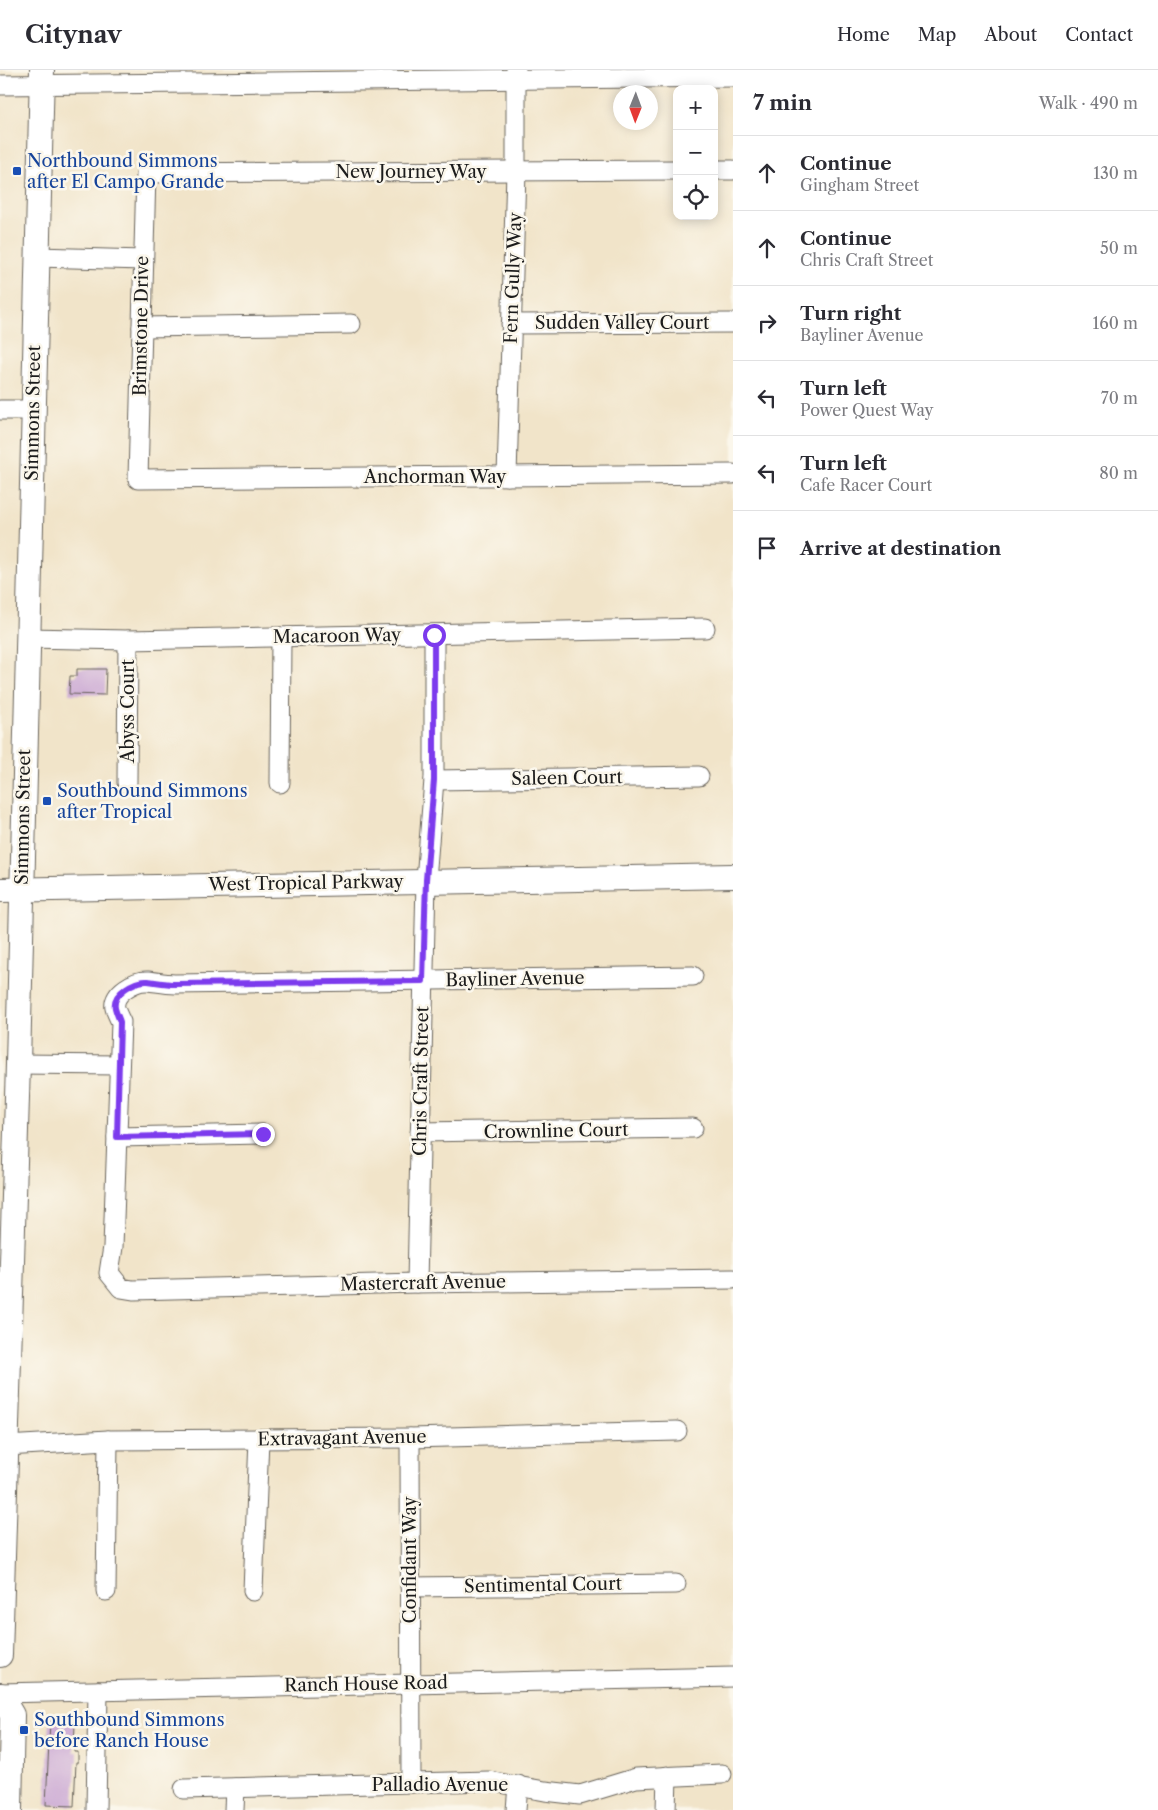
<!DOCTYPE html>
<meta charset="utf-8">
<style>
:root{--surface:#fff;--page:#f2f2f3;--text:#2b2b33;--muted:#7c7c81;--line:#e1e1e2}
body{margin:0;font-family:"Libre Caslon Text",serif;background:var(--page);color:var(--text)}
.controls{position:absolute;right:15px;top:15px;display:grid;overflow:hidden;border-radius:10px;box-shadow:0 2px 12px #0003}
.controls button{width:45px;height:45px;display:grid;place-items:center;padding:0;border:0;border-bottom:1px solid var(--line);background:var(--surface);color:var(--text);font:25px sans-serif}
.compass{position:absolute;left:613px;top:15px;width:45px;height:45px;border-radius:50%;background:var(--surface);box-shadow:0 2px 12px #0003;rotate:181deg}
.stop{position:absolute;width:15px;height:15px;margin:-11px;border:4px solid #7c3aed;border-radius:50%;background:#fff}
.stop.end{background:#7c3aed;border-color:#fff;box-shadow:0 1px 5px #0008}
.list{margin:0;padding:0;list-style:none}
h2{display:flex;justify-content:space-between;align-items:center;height:65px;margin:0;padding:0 20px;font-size:21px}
h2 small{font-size:16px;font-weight:400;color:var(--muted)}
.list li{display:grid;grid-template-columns:32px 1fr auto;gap:15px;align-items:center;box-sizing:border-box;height:75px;padding:0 20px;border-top:1px solid var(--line)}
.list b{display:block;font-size:19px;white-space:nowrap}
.list p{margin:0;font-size:16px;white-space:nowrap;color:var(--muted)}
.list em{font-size:16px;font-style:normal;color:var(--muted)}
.icon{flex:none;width:28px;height:28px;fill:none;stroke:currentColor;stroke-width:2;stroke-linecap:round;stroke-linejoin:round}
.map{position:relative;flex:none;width:733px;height:1740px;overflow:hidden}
header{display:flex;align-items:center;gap:30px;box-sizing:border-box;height:70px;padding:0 25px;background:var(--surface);border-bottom:1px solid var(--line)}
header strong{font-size:24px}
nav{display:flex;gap:28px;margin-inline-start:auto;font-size:18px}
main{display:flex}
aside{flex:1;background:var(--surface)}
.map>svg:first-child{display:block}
.building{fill:#ceadd5}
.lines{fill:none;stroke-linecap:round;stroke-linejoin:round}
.minor-casing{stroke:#676259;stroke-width:21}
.major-casing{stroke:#676259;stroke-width:26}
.minor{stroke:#fff;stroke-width:19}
.major{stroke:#fff;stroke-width:24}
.route{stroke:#7c3aed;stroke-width:6}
.transit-dot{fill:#1a4fb4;stroke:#fbf7ec;stroke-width:2}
.labels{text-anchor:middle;stroke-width:5;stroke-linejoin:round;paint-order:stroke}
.transit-label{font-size:18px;fill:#164399;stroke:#fbf7ec;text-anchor:start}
.street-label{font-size:18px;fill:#1c1c1c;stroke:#fbf7ec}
</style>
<header>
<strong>Citynav</strong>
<nav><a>Home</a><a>Map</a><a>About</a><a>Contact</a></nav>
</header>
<main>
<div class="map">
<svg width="733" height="1740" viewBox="0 0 733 1740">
<rect width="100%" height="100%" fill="#fbf7ec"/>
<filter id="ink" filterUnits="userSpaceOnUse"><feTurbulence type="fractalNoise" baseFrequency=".02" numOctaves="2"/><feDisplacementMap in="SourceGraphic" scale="10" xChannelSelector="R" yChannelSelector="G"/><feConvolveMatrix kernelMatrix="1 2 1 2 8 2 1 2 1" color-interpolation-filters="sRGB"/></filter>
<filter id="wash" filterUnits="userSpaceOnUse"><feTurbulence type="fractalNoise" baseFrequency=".0096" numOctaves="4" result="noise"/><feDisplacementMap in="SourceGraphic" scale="20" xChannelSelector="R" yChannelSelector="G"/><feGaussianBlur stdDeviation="1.12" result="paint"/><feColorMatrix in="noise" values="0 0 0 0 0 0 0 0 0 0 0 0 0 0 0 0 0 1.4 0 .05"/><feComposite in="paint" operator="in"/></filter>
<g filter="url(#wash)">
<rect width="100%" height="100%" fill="#f1e4c9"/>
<g id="blocks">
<!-- building -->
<g class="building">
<path d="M 77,599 L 106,599 L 105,625 L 69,624 L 70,606 L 77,606 Z"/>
<path d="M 50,1651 L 75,1652 L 74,1682 L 78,1682 L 78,1692 L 76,1692 L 74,1736 L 46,1735 Z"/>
</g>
</g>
</g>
<g filter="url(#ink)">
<use href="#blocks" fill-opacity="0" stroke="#676259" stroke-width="1"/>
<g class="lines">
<!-- minor casing -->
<g class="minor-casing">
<g id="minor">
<path d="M 0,15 L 733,7"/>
<path d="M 677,100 L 146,103 L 138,409 L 733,404"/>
<path d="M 714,100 L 733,100"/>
<path d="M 37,187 L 143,190"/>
<path d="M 511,254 L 733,253"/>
<path d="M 142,257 L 351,254"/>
<path d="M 0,340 L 33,340"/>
<path d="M 507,406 L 516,101 L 516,0"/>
<path d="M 28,568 L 128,570 L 705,558"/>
<path d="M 434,710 L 699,706"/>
<path d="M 127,713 L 128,570"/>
<path d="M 280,713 L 281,567"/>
<path d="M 693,906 L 175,914 C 165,914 157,912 148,911 C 135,910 112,923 115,938 C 116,942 119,948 121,952 L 113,1177 L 109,1203 L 121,1218 L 133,1220 L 417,1213 L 733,1209"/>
<path d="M 18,994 L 119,995"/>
<path d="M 420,1062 L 693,1058"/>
<path d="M 117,1067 L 263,1064"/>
<path d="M 417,1213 L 426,810 L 434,710 L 434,565"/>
<path d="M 410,1368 L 411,1713"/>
<path d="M 6,1376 L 108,1370 L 410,1368 L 677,1361"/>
<path d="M 410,1517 L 676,1514"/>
<path d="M 106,1521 L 108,1370"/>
<path d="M 253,1521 L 259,1369"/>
<path d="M 0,1623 L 733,1607"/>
<path d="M 184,1719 L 489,1711 L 545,1721 L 580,1725 L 636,1708 L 722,1704"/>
<path d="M 96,1740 L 98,1621"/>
<path d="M 234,1740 L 235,1718"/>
<path d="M 516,1740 L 518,1715"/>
<path d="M 666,1740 L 667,1706"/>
</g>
</g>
<!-- major casing -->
<g class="major-casing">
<g id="major">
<path d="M 0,820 L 733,806"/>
<path d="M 0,1585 L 18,994 L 42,0"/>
<path d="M 0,1625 L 12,1645 L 10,1740"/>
</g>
</g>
<!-- minor -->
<use href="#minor" class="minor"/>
<!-- major -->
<use href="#major" class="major"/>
</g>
</g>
<g class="lines" filter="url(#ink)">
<!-- route -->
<path class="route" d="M 263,1064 L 117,1067 L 120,952 C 119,948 116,943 115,938 C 112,923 135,910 148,911 C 157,912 165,914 175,914 L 423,911 L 426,810 L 434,710 L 434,565"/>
</g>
<!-- markers -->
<g class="transit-dot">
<rect x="12" y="96" width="10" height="10" rx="2.5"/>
<rect x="42" y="726" width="10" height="10" rx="2.5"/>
<rect x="19" y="1655" width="10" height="10" rx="2.5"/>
</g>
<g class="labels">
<!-- transit labels -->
<g class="transit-label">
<text x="27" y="97">Northbound Simmons<tspan x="27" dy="21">after El Campo Grande</tspan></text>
<text x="57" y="727">Southbound Simmons<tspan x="57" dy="21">after Tropical</tspan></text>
<text x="34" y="1656">Southbound Simmons<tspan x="34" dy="21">before Ranch House</tspan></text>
</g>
<!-- street labels -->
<g class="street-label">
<text x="411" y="108">New Journey Way</text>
<text transform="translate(513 208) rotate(-88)" y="6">Fern Gully Way</text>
<text x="622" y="259">Sudden Valley Court</text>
<text transform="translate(141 256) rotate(-89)" y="6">Brimstone Drive</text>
<text transform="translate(33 343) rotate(-89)" y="6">Simmons Street</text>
<text x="435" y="413">Anchorman Way</text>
<text transform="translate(337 566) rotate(-1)" y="6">Macaroon Way</text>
<text transform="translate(128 641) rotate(-90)" y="6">Abyss Court</text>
<text transform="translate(567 708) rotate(-1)" y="6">Saleen Court</text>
<text transform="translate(23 747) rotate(-89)" y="6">Simmons Street</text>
<text transform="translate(306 813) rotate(-1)" y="6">West Tropical Parkway</text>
<text transform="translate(515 909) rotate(-1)" y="6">Bayliner Avenue</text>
<text transform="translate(421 1011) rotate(-89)" y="6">Chris Craft Street</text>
<text transform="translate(556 1061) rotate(-1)" y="6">Crownline Court</text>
<text transform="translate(423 1213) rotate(-1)" y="6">Mastercraft Avenue</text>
<text transform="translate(342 1368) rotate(-1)" y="6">Extravagant Avenue</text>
<text transform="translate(410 1490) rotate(-90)" y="6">Confidant Way</text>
<text transform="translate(543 1515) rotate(-1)" y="6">Sentimental Court</text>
<text transform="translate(366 1614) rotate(-1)" y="6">Ranch House Road</text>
<text x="440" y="1721">Palladio Avenue</text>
</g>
</g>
</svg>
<div class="controls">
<button>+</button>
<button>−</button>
<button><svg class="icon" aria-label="locate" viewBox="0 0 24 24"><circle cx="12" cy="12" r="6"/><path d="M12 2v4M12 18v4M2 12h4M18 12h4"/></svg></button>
</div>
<svg class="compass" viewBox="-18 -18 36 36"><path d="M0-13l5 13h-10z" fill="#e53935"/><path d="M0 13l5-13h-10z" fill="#7c7c81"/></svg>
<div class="stop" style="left:434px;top:565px"></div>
<div class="stop end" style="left:263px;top:1064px"></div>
</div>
<aside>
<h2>7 min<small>Walk · 490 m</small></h2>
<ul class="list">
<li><svg class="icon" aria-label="ahead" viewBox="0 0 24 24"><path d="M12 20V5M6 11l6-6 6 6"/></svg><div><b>Continue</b><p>Gingham Street</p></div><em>130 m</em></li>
<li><svg class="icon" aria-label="ahead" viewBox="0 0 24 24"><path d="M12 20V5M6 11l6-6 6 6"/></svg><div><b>Continue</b><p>Chris Craft Street</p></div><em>50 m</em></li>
<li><svg class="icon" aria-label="right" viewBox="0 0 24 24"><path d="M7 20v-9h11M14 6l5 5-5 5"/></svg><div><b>Turn right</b><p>Bayliner Avenue</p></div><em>160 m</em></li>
<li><svg class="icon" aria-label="left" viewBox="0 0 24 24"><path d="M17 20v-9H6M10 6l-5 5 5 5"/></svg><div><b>Turn left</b><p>Power Quest Way</p></div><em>70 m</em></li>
<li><svg class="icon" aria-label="left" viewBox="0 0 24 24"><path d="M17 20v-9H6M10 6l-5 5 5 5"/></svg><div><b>Turn left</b><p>Cafe Racer Court</p></div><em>80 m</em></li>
<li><svg class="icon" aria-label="arrive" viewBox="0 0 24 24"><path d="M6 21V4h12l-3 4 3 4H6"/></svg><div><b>Arrive at destination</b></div></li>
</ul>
</aside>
</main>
